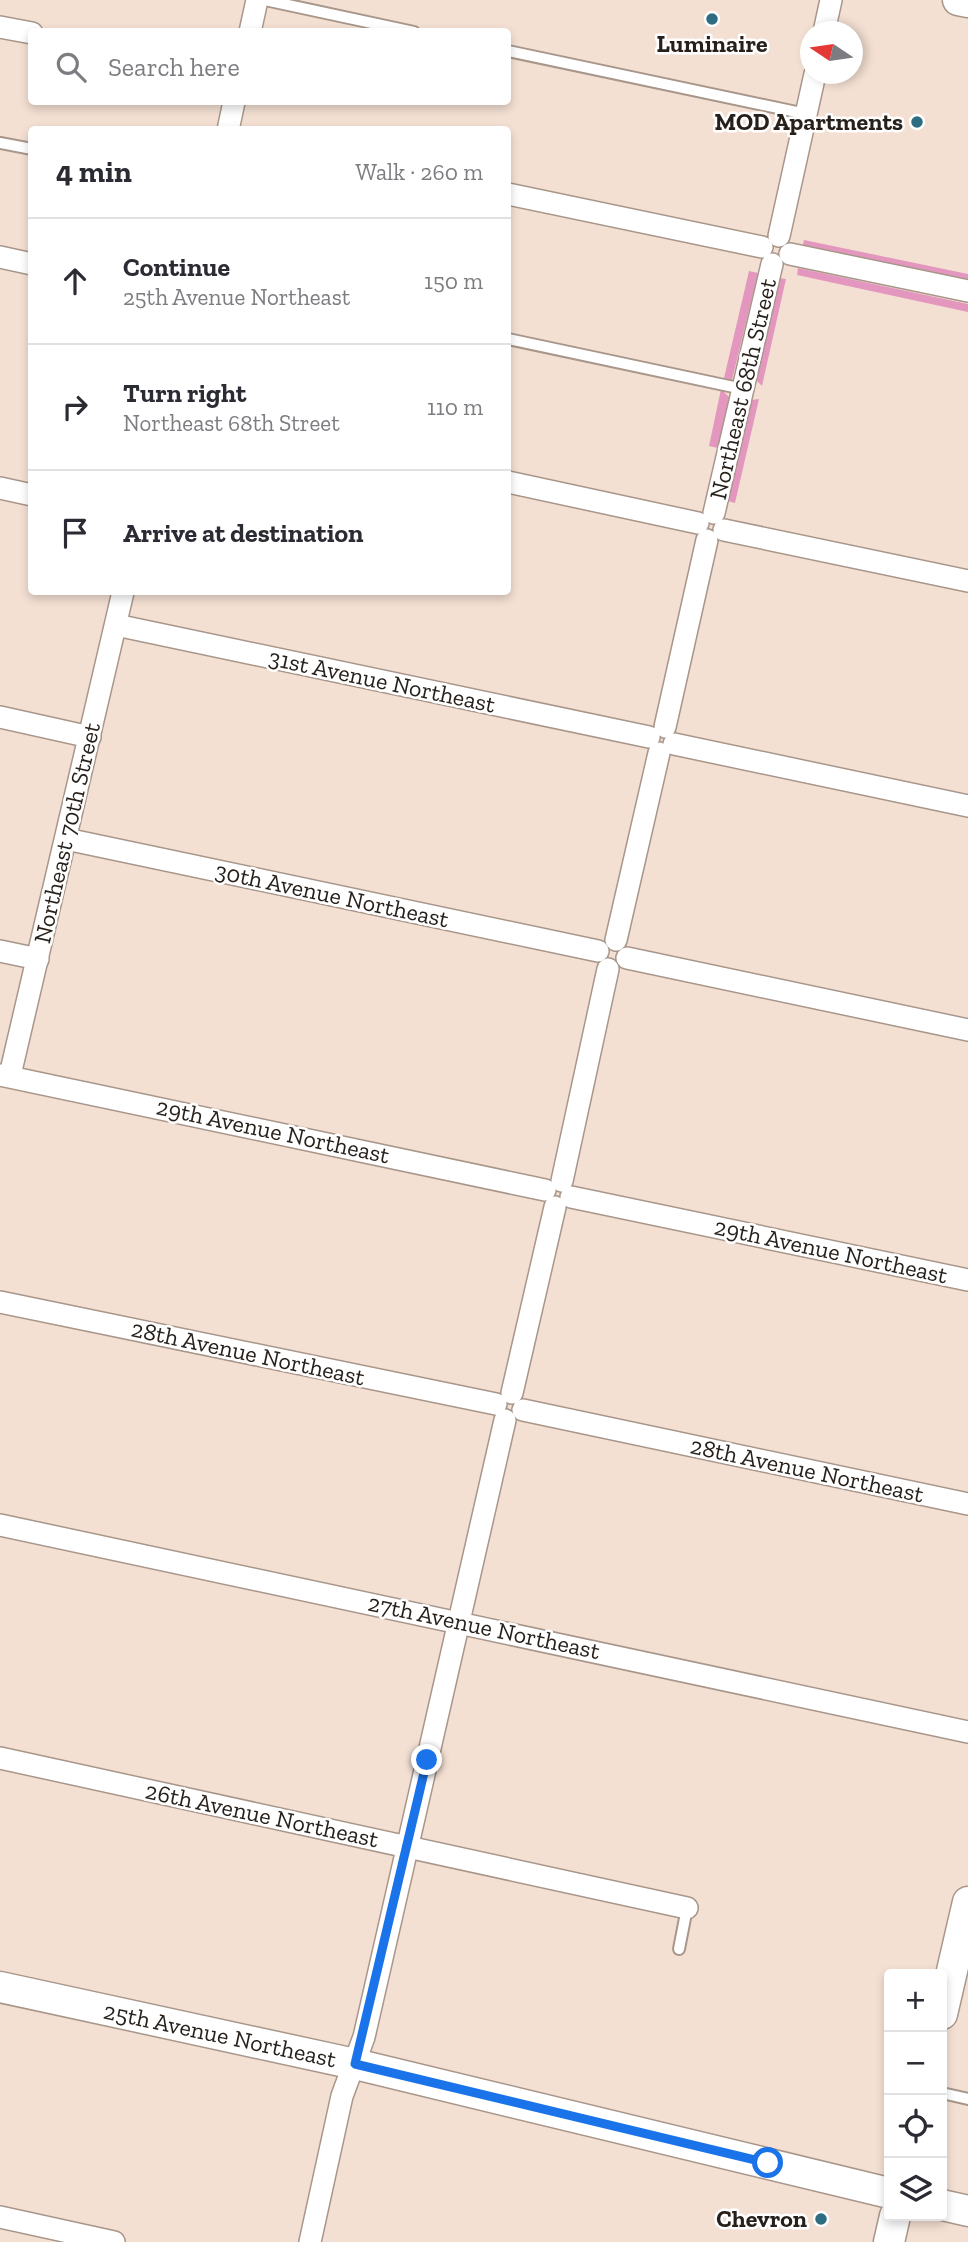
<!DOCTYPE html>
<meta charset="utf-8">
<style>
:root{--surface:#fff;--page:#f7f7f7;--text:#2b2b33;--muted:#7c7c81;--line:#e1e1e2}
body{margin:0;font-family:"Zilla Slab",serif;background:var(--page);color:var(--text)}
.controls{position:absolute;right:21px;bottom:21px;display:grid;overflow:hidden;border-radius:7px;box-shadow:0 4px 10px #0003}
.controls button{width:63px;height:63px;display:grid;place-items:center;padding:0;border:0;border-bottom:2px solid var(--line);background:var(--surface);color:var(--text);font:35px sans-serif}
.compass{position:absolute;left:800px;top:21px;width:63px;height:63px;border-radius:50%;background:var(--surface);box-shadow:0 4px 10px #0003;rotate:283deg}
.stop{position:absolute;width:21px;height:21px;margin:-16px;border:5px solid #1a73e8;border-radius:50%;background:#fff}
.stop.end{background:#1a73e8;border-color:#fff;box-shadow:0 2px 7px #0008}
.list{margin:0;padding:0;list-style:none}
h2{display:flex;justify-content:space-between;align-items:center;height:91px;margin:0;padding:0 28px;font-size:30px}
h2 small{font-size:23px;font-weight:400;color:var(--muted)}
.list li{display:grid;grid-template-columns:46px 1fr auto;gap:21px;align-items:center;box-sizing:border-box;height:126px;padding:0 28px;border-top:2px solid var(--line)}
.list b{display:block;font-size:26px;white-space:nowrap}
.list p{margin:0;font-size:23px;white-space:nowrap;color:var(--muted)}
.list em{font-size:23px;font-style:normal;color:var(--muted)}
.icon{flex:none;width:38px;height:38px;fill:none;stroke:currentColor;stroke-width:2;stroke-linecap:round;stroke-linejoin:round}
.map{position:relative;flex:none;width:968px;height:2242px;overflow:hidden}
.search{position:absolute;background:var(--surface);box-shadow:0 4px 10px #0003;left:28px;top:28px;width:483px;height:77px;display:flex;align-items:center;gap:18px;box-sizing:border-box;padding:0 24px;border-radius:7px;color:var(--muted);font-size:26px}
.panel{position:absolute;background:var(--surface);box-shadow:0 4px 10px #0003;left:28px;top:126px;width:483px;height:469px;border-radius:7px}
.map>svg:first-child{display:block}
.green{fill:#e497be}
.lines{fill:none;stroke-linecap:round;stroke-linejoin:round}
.service-casing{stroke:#a8968a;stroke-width:14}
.minor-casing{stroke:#a8968a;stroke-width:24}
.secondary-casing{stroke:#a8968a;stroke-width:33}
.service{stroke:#fff;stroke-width:10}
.minor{stroke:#fff;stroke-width:21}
.secondary{stroke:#fff;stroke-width:30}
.route{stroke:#1a73e8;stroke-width:9}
.poi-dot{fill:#2e6c82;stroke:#fff;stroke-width:2.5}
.labels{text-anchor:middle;stroke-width:5;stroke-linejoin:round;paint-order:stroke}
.poi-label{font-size:24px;font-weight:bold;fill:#261f1a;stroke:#fff;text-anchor:end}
.street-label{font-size:24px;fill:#261f1a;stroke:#fff}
</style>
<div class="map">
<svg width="968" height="2242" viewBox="0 0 968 2242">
<rect width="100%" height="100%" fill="#f4e0d3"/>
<!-- green -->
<g class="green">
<path d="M 804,240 L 968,274 L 968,283 L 802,248 Z"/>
<path d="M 798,268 L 968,304 L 968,312 L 797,275 Z"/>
<path d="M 749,271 L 758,273 L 732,380 L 724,378 Z"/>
<path d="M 779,278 L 786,279 L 762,386 L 756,380 Z"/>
<path d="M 721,389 L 729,397 L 718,448 L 709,446 Z"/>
<path d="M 759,399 L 735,503 L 728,501 L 751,400 Z"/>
</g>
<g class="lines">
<!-- service casing -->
<g class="service-casing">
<g id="service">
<path d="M 265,0 L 414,32"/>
<path d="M 508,51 L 806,114"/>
<path d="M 0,143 L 32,149"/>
<path d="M 508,339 L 743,389"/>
<path d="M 679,1949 L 687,1908"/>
<path d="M 942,2093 L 968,2099"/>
</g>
</g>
<!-- minor casing -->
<g class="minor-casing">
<g id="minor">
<path d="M 0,27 L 32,33"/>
<path d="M 250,32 L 257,0"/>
<path d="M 824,32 L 831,0"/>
<path d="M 228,130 L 234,102"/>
<path d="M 508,194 L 762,247"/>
<path d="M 779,236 L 815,74"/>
<path d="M 790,254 L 968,291"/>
<path d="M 0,257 L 32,264"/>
<path d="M 508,482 L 698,523"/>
<path d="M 0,488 L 32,495"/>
<path d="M 714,513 L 772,264"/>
<path d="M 724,530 L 968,581"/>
<path d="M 116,625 L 649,737"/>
<path d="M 0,717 L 90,737"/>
<path d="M 665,727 L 707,540"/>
<path d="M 674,744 L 968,806"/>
<path d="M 66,839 L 598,951"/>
<path d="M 616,940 L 659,753"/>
<path d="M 0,951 L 38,959"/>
<path d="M 627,958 L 968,1030"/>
<path d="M 0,1075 L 545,1190"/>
<path d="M 10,1075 L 123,592"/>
<path d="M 562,1181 L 608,969"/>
<path d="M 571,1197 L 968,1280"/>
<path d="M 0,1302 L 496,1404"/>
<path d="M 512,1393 L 555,1207"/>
<path d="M 523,1410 L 968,1504"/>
<path d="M 0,1525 L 968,1732"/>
<path d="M 0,1758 L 687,1908"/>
<path d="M 0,2217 L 114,2242"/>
<path d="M 310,2242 L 342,2096 L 364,2037 L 505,1420"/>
</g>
</g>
<!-- secondary casing -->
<g class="secondary-casing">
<g id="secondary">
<path d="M 958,0 L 968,2"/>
<path d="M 0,1987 L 355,2064 L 889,2193"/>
<path d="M 942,2014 L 968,1902"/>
<path d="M 942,2205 L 968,2211"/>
<path d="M 889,2242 L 895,2216"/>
</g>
</g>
<!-- service -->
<use href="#service" class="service"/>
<!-- minor -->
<use href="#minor" class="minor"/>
<!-- secondary -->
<use href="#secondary" class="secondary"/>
</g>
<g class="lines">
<!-- route -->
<path class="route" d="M 427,1760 L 355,2064 L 768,2163"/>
</g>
<!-- markers -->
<g class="poi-dot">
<circle cx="712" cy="19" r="7"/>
<circle cx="917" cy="122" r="7"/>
<circle cx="821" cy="2219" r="7"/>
</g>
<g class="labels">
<!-- poi labels -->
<g class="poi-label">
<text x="712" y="52" text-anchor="middle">Luminaire</text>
<text x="903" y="130">MOD Apartments</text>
<text x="807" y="2227">Chevron</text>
</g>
<!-- street labels -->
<g class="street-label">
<text transform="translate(743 389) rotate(-77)" y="8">Northeast 68th Street</text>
<text transform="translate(382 681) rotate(12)" y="8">31st Avenue Northeast</text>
<text transform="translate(67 833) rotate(-77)" y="8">Northeast 70th Street</text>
<text transform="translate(332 895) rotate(12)" y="8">30th Avenue Northeast</text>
<text transform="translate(273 1131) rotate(12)" y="8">29th Avenue Northeast</text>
<text transform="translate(831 1251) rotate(12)" y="8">29th Avenue Northeast</text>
<text transform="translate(248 1353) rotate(12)" y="8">28th Avenue Northeast</text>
<text transform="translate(807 1470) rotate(12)" y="8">28th Avenue Northeast</text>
<text transform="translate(484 1627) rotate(12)" y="8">27th Avenue Northeast</text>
<text transform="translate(262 1815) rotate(12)" y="8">26th Avenue Northeast</text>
<text transform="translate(220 2035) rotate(12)" y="8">25th Avenue Northeast</text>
</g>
</g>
</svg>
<div class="controls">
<button>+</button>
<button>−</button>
<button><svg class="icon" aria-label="locate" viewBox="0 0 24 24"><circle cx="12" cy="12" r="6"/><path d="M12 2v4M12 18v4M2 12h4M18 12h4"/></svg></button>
<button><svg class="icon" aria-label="layers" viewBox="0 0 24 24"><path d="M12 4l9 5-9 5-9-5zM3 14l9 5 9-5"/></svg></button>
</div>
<svg class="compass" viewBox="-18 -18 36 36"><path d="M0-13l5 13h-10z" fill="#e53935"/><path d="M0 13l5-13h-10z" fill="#7c7c81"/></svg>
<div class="stop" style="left:768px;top:2163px"></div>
<div class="stop end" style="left:427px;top:1760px"></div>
<div class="search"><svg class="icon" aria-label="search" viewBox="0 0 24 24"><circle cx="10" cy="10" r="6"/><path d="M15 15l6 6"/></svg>Search here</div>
<section class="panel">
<h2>4 min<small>Walk · 260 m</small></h2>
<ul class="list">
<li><svg class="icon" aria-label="ahead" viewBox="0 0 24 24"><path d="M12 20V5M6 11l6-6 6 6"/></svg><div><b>Continue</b><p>25th Avenue Northeast</p></div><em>150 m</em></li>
<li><svg class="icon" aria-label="right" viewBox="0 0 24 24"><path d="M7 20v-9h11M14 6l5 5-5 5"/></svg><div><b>Turn right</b><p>Northeast 68th Street</p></div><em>110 m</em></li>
<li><svg class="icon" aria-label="arrive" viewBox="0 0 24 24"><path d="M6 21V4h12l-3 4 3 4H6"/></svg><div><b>Arrive at destination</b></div></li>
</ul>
</section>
</div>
